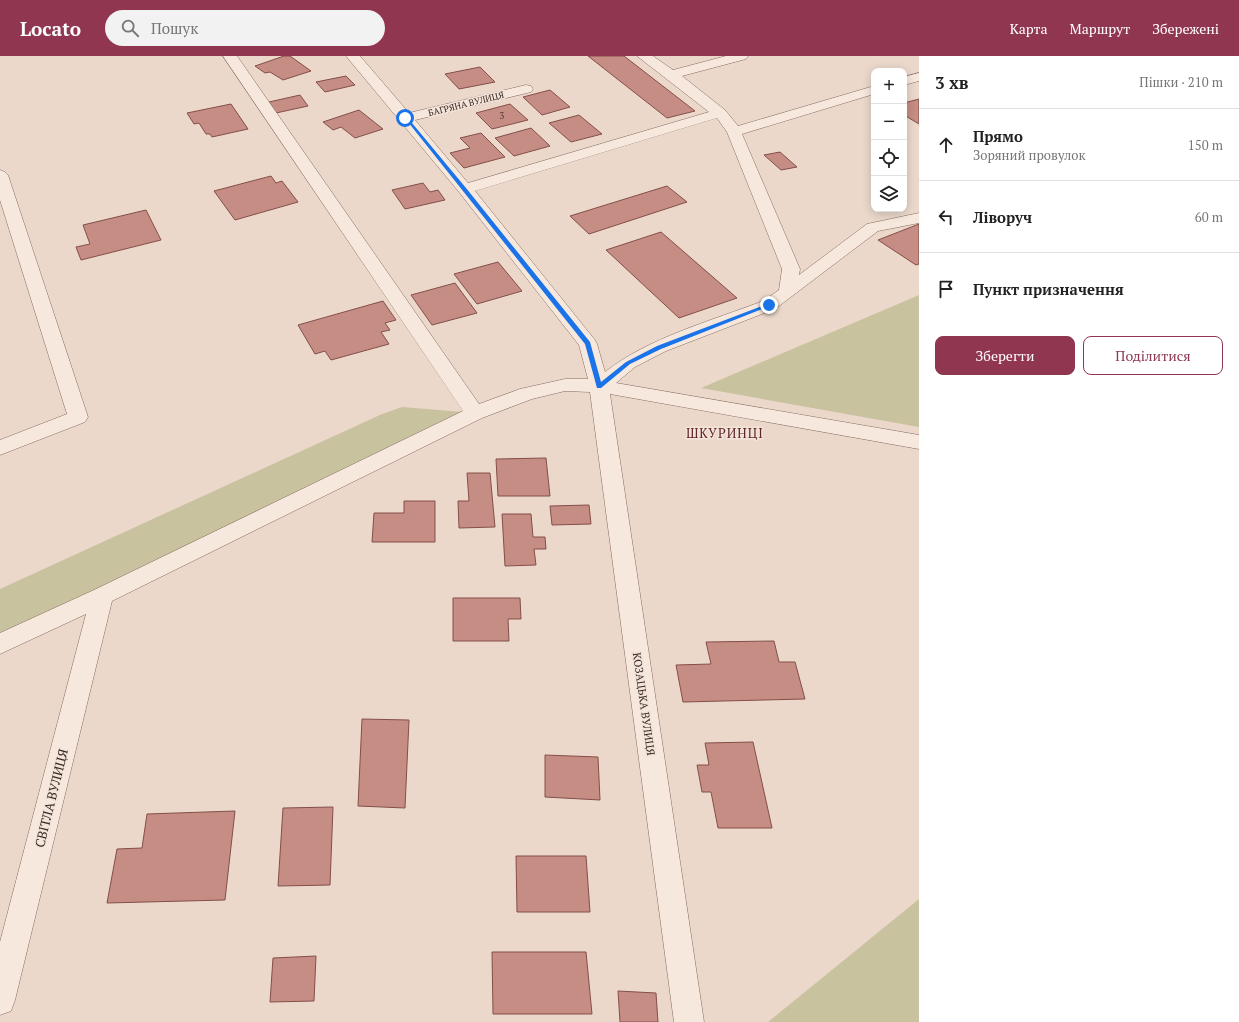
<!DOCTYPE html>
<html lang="uk">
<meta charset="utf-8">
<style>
:root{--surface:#fff;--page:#f2f2f2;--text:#222;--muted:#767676;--line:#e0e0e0;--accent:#903650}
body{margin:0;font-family:"PT Serif",serif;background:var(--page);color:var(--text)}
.controls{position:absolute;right:12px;top:12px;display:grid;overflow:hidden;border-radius:8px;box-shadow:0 2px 10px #0003}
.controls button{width:36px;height:36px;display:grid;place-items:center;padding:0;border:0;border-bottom:1px solid var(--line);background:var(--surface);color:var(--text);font:20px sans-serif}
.stop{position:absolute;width:12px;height:12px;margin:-9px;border:3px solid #1a73e8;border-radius:50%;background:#fff}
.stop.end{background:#1a73e8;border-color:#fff;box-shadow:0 1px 4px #0008}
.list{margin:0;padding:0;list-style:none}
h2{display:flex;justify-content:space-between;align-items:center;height:52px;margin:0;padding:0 16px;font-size:17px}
h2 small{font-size:13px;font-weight:400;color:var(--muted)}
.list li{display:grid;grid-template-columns:26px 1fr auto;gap:12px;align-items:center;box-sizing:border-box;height:72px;padding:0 16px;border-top:1px solid var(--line)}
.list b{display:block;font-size:15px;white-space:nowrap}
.list p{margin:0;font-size:13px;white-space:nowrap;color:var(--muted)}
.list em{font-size:13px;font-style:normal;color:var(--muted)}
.actions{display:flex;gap:8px;padding:12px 16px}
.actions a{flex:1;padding:9px 0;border:1px solid var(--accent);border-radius:8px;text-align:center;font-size:14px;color:var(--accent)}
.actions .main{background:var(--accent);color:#fff}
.icon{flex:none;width:22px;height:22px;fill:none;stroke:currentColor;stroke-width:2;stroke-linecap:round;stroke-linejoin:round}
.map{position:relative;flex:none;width:919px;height:966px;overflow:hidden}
header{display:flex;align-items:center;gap:24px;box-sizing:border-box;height:56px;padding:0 20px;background:var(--accent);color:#fff}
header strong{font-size:19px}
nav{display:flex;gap:22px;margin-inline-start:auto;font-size:14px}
.search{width:280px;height:36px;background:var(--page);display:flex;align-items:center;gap:10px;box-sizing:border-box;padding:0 14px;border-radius:22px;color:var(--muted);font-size:15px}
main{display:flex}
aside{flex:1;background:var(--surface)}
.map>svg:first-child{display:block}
.green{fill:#c9c29f}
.building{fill:#c58d84;stroke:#834f48}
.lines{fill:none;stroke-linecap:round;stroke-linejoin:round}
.minor-casing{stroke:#866a60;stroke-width:1}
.minor{fill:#f6e8dd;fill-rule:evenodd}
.route{fill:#1a73e8}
.labels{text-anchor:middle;stroke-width:3;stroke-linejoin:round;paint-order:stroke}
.far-street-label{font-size:9px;fill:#382722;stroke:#f3e4da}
.number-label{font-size:9px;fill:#5b403a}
.street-label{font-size:11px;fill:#382722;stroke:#f3e4da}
.quarter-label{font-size:13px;letter-spacing:1px;fill:#61262a;stroke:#f3e4da}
.near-street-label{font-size:13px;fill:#382722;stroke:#f3e4da}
</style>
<header>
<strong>Locato</strong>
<div class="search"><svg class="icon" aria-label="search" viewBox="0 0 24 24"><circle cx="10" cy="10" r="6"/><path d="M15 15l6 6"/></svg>Пошук</div>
<nav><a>Карта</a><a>Маршрут</a><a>Збережені</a></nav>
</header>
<main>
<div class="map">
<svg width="919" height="966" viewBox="0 0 919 966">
<rect width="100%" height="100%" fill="#ebd8cb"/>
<!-- green -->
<g class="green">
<path d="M 919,239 L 919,371 L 701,332 Z"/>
<path d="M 402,351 L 475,357 L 0,588 L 0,533 L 382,358 Z"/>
<path d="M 919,843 L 919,966 L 768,966 Z"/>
</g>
<!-- building -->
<g class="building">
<path d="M 284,0 L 290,0 L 311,15 L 283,24 L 270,16 L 265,17 L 255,10 Z"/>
<path d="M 588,0 L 624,0 L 695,55 L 667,62 Z"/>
<path d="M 480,11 L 495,26 L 459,33 L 445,18 Z"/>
<path d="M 346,20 L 355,29 L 325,36 L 316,26 Z"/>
<path d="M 550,34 L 570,51 L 542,59 L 523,41 Z"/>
<path d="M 300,39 L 308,50 L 276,57 L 269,46 Z"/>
<path d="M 919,43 L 919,68 L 904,59 L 904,47 Z"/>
<path d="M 231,48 L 248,73 L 212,81 L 210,78 L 206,78 L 199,67 L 194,68 L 187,57 Z"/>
<path d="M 510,48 L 528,64 L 492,73 L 476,57 Z"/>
<path d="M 359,54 L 383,73 L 355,82 L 341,71 L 333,74 L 323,66 Z"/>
<path d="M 579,59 L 602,78 L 571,86 L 549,67 Z"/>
<path d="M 531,72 L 550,90 L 514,100 L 495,82 Z"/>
<path d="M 481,77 L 505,101 L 464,112 L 450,97 L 470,92 L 460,82 Z"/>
<path d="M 780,96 L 797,111 L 781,114 L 764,99 Z"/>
<path d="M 271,120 L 276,127 L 282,125 L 298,146 L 235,164 L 214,135 Z"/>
<path d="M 423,127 L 430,136 L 438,134 L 445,144 L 405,153 L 392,134 Z"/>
<path d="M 667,130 L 687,146 L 589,178 L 570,160 Z"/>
<path d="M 146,154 L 161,184 L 81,204 L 76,191 L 90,188 L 83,169 Z"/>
<path d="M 919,168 L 919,208 L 916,209 L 878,184 Z"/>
<path d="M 661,176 L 737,242 L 679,262 L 606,194 Z"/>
<path d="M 498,206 L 522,235 L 477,248 L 454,218 Z"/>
<path d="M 455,227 L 477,257 L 432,269 L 411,239 Z"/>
<path d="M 383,245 L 396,264 L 385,267 L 390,274 L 381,276 L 389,288 L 331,304 L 325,295 L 315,298 L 298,269 Z"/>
<path d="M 546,402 L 550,440 L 498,440 L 496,403 Z"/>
<path d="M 467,417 L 490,417 L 495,471 L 459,472 L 458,445 L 469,445 Z"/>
<path d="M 404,445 L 435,445 L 435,486 L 372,486 L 374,457 L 404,457 Z"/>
<path d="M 589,449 L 591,468 L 552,469 L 550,450 Z"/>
<path d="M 502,458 L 531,458 L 533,481 L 545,481 L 546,493 L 534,493 L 536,509 L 505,510 Z"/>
<path d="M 453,542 L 520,542 L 521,563 L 508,563 L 509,585 L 453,585 Z"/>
<path d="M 774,585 L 779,606 L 795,606 L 805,643 L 683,646 L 676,609 L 711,608 L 706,586 Z"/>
<path d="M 362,663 L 409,664 L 405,752 L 358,750 Z"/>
<path d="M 753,686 L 772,772 L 718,772 L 711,736 L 702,736 L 697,709 L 709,709 L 705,687 Z"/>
<path d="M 545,699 L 598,701 L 600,744 L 545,741 Z"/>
<path d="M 333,751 L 330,829 L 278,830 L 283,752 Z"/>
<path d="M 235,755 L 225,844 L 107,847 L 117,793 L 142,792 L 147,758 Z"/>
<path d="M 516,800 L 586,800 L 590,856 L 517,856 Z"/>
<path d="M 492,896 L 586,896 L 592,958 L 493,958 Z"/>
<path d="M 316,900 L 314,945 L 270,946 L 273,902 Z"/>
<path d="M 618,935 L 656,937 L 658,966 L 620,966 Z"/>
</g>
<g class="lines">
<!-- minor casing -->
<g class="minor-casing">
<g id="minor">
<path d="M 223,0 L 237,0 L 479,348 L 520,333 L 565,323 L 588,323 L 579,289 L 459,136 L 346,0 L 360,0 L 409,57 L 526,29 L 531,30 L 533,33 L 531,36 L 415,64 L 468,127 L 709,56 L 637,0 L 653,0 L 673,14 L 726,0 L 748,0 L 746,3 L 682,20 L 725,54 L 738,70 L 874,30 L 874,38 L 742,78 L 800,213 L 799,219 L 867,168 L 919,157 L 919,167 L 878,175 L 775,253 L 666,295 L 635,311 L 616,327 L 919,379 L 919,393 L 610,338 L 704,966 L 674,966 L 590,336 L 565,335 L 532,343 L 482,362 L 112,545 L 15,944 L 11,955 L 0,959 L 0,886 L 86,558 L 0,598 L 0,577 L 94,534 L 463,355 ZM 717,62 L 727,76 L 782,213 L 779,234 L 763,245 C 711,265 648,282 605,316 L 597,288 L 595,284 L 475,135 Z"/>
<path d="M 919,17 L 919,25 L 904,29 L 904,21 Z"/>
<path d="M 0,114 L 5,116 L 8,119 L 88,361 L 85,366 L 0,399 L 0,384 L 67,358 L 0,144 Z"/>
</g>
</g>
<!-- minor -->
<use href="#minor" class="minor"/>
</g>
<!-- route -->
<path class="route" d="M 404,61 L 407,61 L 466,132 L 590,286 L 601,326 L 626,306 L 657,290 L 767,248 L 772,249 L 661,293 L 630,308 L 601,332 L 597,332 L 585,288 Z"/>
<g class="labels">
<!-- far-street labels -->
<g class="far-street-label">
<text transform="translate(466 48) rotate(-14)" y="3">БАГРЯНА ВУЛИЦЯ</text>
</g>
<!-- number labels -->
<g class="number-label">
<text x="502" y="63">3</text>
</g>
<!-- street labels -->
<g class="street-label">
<text transform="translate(644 648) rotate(82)" y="4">КОЗАЦЬКА ВУЛИЦЯ</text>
</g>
<!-- quarter labels -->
<g class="quarter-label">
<text x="725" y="382">ШКУРИНЦІ</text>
</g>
<!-- near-street labels -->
<g class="near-street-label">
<text transform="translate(51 742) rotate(-76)" y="5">СВІТЛА ВУЛИЦЯ</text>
</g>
</g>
</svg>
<div class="controls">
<button>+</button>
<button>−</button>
<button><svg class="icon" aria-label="locate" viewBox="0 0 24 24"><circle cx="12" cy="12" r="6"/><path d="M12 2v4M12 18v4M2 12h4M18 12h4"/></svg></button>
<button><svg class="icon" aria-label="layers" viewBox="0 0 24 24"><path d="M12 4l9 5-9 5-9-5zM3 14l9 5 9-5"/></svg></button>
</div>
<div class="stop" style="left:405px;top:62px"></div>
<div class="stop end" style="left:769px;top:249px"></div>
</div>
<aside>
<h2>3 хв<small>Пішки · 210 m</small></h2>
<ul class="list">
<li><svg class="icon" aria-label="ahead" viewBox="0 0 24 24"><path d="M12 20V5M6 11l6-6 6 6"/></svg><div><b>Прямо</b><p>Зоряний провулок</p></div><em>150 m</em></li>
<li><svg class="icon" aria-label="left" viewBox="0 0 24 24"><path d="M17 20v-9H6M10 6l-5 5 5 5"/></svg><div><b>Ліворуч</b></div><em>60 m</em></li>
<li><svg class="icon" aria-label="arrive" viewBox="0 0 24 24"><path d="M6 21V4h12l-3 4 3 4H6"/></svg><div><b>Пункт призначення</b></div></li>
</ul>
<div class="actions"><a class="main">Зберегти</a><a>Поділитися</a></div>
</aside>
</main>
